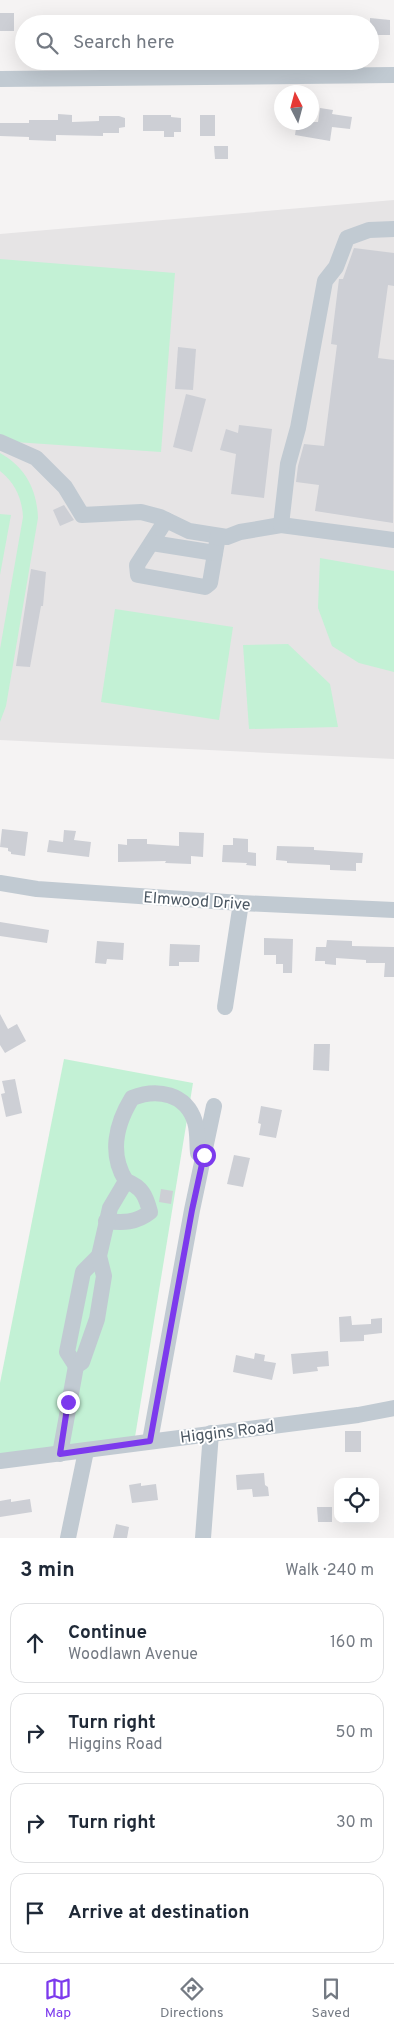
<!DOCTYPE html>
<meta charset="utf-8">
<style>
:root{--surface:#fff;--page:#f2f2f3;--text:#1f2937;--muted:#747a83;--line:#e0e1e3;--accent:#7c3aed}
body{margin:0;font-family:Overpass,sans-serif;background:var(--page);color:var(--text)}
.controls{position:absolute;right:15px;bottom:15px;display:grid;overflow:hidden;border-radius:10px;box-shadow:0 5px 20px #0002}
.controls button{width:45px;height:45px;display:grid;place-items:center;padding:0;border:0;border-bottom:1px solid var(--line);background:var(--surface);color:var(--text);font:25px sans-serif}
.compass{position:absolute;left:274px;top:85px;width:45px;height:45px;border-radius:50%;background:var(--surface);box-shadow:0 5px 20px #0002;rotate:354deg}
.stop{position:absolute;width:15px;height:15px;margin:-11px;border:4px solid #7c3aed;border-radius:50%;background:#fff}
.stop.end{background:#7c3aed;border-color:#fff;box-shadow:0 1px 5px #0008}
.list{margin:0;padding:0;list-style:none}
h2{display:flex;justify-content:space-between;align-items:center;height:65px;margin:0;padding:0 20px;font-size:21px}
h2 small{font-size:16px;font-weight:400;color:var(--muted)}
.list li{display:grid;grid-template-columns:32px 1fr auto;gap:15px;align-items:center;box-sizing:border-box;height:80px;margin:0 10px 10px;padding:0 10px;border:1px solid var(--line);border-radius:15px}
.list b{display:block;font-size:19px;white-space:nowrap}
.list p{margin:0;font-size:16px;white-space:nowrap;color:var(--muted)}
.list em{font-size:16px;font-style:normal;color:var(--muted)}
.icon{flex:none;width:28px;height:28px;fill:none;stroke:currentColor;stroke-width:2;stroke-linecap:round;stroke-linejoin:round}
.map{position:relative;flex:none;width:394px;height:1538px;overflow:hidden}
.search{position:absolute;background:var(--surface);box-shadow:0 5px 20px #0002;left:15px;right:15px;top:15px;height:55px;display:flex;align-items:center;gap:12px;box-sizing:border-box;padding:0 18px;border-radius:28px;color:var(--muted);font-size:19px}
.sheet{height:425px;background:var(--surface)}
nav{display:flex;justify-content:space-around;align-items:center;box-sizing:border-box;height:70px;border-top:1px solid var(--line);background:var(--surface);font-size:14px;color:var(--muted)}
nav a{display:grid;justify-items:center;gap:2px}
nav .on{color:var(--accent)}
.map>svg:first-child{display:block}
.education{fill:#e6e4e5}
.green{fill:#c3f1d5}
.building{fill:#cdcfd5}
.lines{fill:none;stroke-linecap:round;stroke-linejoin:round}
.minor{stroke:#c1cad2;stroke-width:16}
.route{stroke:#7c3aed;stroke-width:6}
.labels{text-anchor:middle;stroke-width:4;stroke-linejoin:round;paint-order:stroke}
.street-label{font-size:16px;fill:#4a5661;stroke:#fff}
</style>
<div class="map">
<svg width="394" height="1538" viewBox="0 0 394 1538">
<rect width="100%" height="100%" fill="#f5f3f3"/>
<!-- education -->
<path class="education" d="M 394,200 L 394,759 L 0,740 L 0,234 Z"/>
<!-- green -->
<g class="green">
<path d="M 0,259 L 175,273 L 161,452 L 0,441 Z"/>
<path d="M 0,453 C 25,467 37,489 38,518 L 6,706 L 0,722 L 0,649 L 23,517 C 22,498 15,483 0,471 Z"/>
<path d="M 0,514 L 11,515 L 0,575 Z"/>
<path d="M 320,558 L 394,571 L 394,672 L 359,663 L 332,646 L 318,608 Z"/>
<path d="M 115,609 L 233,627 L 219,720 L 101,702 Z"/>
<path d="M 288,644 L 330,684 L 338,727 L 249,729 L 243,645 Z"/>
<path d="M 64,1059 L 193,1083 L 134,1443 L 0,1465 L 0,1383 Z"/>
</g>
<!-- building -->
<g class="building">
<rect x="0" y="13" width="14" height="18"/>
<path d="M 370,18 L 390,20 L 390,35 L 370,35 Z"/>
<path d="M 320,108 L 333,110 L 332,114 L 352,117 L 350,129 L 332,127 L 330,141 L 295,135 L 297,122 L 318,122 Z"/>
<path d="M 58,114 L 72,115 L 72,122 L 99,121 L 99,116 L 119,116 L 125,118 L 125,127 L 119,128 L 119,133 L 103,133 L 103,136 L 56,135 L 56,141 L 29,140 L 29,137 L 0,136 L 0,123 L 29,123 L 29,120 L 58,120 Z"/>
<path d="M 143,115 L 171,115 L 171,117 L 181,118 L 181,132 L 174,132 L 174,137 L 164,137 L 164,131 L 143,131 Z"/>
<rect x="200" y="115" width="15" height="21"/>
<path d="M 214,146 L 228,146 L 228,159 L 215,159 Z"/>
<path d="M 354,248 L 394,253 L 394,286 L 388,285 L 378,358 L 394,360 L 393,523 L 315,511 L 319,485 L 296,482 L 298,466 L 304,444 L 324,446 L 337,345 L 331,344 L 339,279 L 343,279 Z"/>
<path d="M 178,347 L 196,349 L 193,390 L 175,389 Z"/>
<path d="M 186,394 L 206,399 L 192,452 L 173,447 Z"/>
<path d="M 239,425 L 272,429 L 264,498 L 231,494 L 236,454 L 220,450 L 226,429 L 238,433 Z"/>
<path d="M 64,505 L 74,520 L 60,526 L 53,510 Z"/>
<path d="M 31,569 L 46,572 L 43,606 L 41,606 L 30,667 L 16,666 Z"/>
<path d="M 2,829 L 28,832 L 25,856 L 11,854 L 11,852 L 8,851 L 8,848 L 0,847 Z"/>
<path d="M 64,830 L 76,831 L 74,840 L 91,842 L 89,857 L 47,852 L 49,840 L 63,842 Z"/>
<path d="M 179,832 L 204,833 L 203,857 L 191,856 L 191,864 L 165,863 L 166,861 L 118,862 L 118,844 L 127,845 L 127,839 L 147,839 L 147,844 L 179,846 Z"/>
<path d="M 233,838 L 248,839 L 248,852 L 256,853 L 256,866 L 246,865 L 247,863 L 222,862 L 223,845 L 233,845 Z"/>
<path d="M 277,846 L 314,847 L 314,850 L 363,853 L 362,863 L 356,863 L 356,871 L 330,870 L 330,865 L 287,863 L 287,861 L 276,860 Z"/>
<path d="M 0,922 L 49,930 L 47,943 L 0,936 Z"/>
<path d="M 264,938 L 293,939 L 292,973 L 283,973 L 283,964 L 276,964 L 276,955 L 264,955 Z"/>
<path d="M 327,940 L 352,941 L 352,946 L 394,947 L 394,977 L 384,977 L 385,963 L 366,963 L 366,960 L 336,958 L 336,965 L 325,964 L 325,961 L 315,961 L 316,947 L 326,947 Z"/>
<path d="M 97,941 L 124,943 L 123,960 L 107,959 L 106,964 L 95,963 Z"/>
<path d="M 170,944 L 200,945 L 199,962 L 179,962 L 179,966 L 169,966 Z"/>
<path d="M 0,1014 L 8,1029 L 17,1024 L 26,1041 L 5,1053 L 0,1045 Z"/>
<path d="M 314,1044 L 330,1044 L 329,1071 L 313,1070 Z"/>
<path d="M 15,1079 L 22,1113 L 6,1117 L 1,1094 L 5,1093 L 2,1081 Z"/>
<path d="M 261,1106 L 282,1110 L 276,1138 L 259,1135 L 261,1124 L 258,1123 Z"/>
<path d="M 234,1155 L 250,1158 L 243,1187 L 227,1184 Z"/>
<path d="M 161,1189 L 173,1191 L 171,1204 L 159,1202 Z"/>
<path d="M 351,1316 L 352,1325 L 371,1324 L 371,1319 L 382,1318 L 382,1333 L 364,1335 L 364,1341 L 340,1342 L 339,1317 Z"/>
<path d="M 328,1351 L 329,1366 L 317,1367 L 318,1371 L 293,1374 L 291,1354 Z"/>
<path d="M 255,1353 L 265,1355 L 264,1361 L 276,1363 L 272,1380 L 233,1372 L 236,1355 L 254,1359 Z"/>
<rect x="345" y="1431" width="16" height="21"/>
<path d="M 264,1473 L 265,1485 L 268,1487 L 269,1496 L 253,1497 L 252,1489 L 237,1490 L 236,1475 Z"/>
<path d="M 141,1483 L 141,1486 L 156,1484 L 158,1500 L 132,1503 L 129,1485 Z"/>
<path d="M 11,1499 L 11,1502 L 30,1499 L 32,1512 L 0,1517 L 0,1501 Z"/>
<path d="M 317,1507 L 332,1507 L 332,1522 L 318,1522 Z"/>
<path d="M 116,1524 L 129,1527 L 127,1538 L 113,1538 Z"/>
</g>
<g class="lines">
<!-- minor -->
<g class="minor">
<path d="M 0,79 L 394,75"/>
<path d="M 0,442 L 36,458 L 65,487 L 82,515 L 141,512 L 160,517 L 189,531 L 227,537 L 240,532 L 281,525 L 394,540"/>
<path d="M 166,520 L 137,565 L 138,575 L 205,587 L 210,583 L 218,536"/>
<path d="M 281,525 L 288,464 L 298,428 L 325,281 L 336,267 L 347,238 L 369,230 L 394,229"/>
<path d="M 152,543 L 215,553"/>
<path d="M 0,883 L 37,889 L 241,903 L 394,910"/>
<path d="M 225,1007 L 241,903"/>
<path d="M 106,1221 C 123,1223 136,1223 150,1212 C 146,1196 142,1187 126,1181"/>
<path d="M 76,1366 L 67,1352 L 83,1272 L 99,1256"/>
<path d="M 150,1441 L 192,1210 L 214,1106"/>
<path d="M 60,1454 L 76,1366 L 82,1362 L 97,1319 L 104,1276 L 99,1256 L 110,1208 L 126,1181 C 109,1154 116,1124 132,1098 C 157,1088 186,1093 195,1122 C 198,1132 197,1143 198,1153 L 204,1155"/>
<path d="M 0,1461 L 358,1415 L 394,1408"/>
<path d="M 68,1538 L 86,1451"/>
<path d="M 203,1538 L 211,1433"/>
</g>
</g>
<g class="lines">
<!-- route -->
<path class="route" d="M 68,1402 L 60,1454 L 150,1441 L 192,1210 L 204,1155"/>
</g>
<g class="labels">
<!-- street labels -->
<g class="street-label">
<text transform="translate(197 900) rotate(4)" y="6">Elmwood Drive</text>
<text transform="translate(227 1431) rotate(-7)" y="6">Higgins Road</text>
</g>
</g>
</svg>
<div class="controls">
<button><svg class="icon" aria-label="locate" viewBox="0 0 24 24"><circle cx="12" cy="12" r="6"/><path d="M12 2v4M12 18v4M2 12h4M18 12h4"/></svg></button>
</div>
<svg class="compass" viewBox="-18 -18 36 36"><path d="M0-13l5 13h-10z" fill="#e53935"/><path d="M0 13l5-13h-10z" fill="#747a83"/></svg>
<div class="stop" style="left:204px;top:1155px"></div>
<div class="stop end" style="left:68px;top:1402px"></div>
<div class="search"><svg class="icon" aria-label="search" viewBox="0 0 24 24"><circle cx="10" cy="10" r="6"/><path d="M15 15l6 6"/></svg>Search here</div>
</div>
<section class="sheet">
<h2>3 min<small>Walk · 240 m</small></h2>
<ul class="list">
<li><svg class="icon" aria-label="ahead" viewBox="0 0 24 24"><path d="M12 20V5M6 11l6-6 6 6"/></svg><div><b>Continue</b><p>Woodlawn Avenue</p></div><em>160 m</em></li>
<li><svg class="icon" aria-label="right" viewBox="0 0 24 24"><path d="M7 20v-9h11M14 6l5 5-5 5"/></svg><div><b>Turn right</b><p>Higgins Road</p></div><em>50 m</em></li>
<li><svg class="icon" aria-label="right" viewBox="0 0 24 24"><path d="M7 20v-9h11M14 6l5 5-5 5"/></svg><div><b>Turn right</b></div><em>30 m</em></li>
<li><svg class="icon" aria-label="arrive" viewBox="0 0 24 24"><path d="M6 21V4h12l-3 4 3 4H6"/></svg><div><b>Arrive at destination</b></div></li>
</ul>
</section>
<nav>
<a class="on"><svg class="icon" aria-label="map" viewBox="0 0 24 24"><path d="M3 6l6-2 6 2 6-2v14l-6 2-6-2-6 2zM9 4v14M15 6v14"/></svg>Map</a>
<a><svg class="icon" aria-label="directions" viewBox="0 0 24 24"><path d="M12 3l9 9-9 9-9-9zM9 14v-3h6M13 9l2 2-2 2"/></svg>Directions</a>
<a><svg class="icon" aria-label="saved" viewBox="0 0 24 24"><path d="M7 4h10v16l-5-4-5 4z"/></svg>Saved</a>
</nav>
